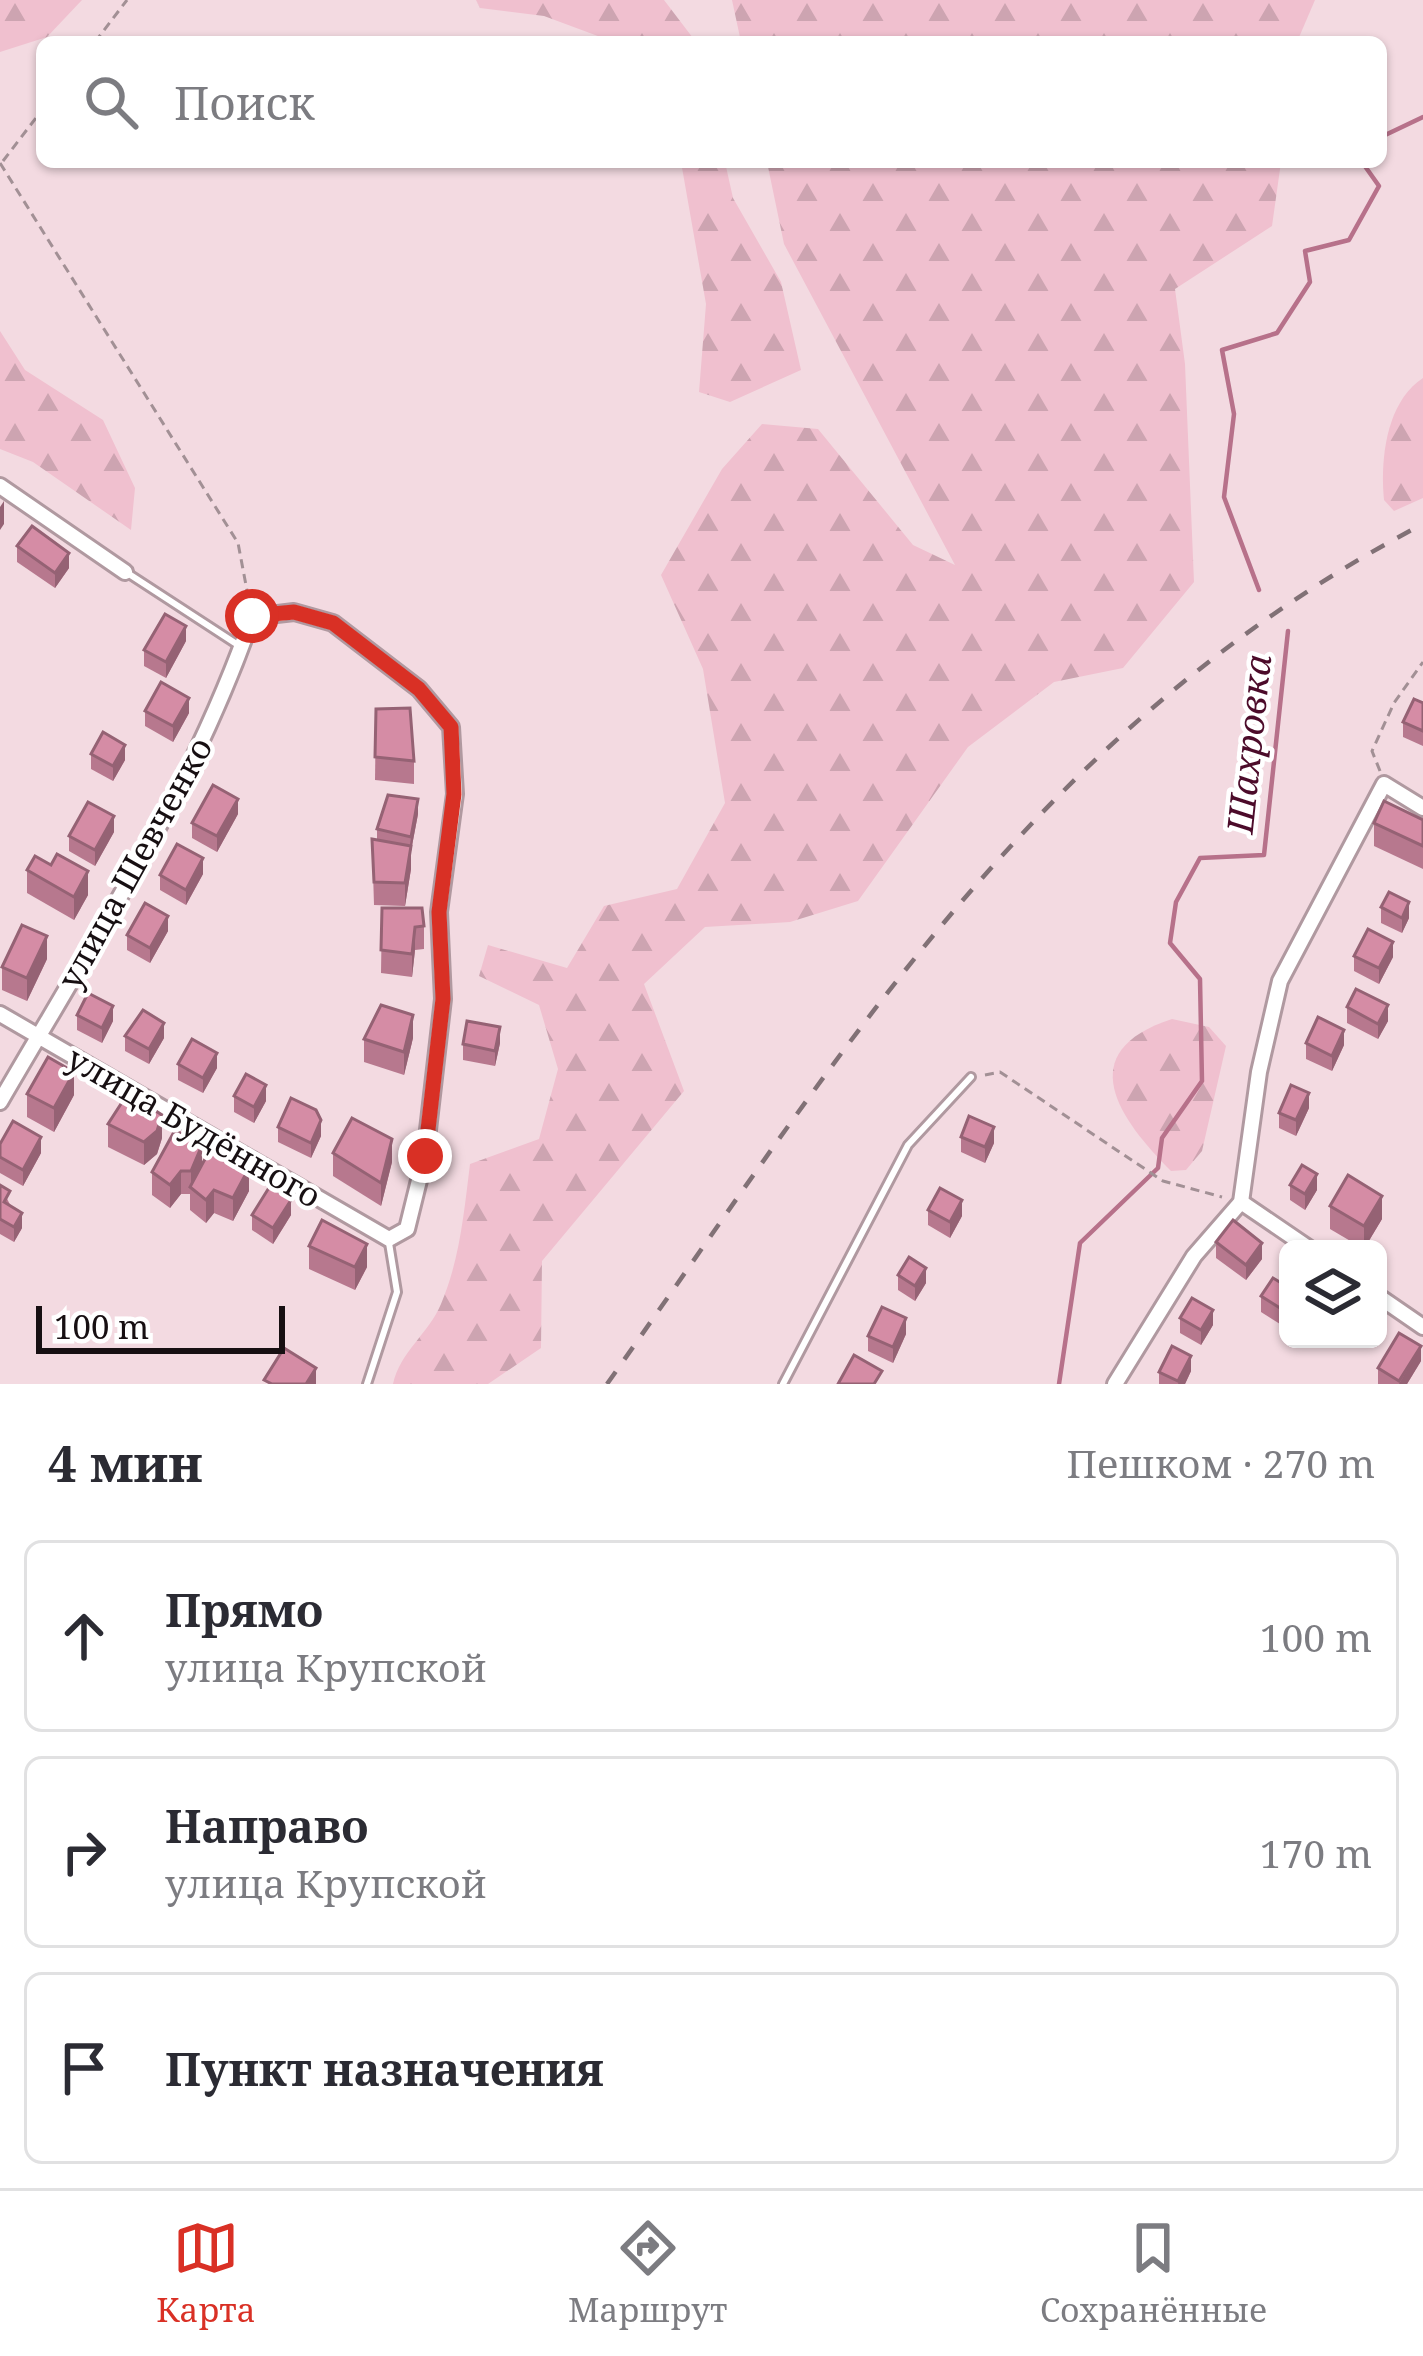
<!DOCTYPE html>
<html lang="ru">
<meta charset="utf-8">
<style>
:root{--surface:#fff;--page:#f2f2f3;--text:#2b2b33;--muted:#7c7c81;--line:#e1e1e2;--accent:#d93025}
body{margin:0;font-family:"Noto Serif",serif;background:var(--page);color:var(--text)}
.controls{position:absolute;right:36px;bottom:36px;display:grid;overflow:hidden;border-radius:18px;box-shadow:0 3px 9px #0004}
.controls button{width:108px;height:108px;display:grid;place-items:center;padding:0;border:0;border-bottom:3px solid var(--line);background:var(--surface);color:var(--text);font:60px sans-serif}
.scale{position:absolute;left:36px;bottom:30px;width:249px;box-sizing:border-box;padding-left:12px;border:6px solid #170f12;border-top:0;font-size:33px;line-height:42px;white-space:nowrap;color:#170f12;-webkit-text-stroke:9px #fff;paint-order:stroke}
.stop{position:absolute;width:36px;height:36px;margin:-27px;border:9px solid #d93025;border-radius:50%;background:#fff}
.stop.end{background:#d93025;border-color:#fff;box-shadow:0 3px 12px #0008}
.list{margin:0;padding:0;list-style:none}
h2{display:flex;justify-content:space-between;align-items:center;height:156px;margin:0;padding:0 48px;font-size:51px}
h2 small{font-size:39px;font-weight:400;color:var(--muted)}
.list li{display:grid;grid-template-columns:78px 1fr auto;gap:36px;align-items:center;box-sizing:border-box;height:192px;margin:0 24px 24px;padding:0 24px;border:3px solid var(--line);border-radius:18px}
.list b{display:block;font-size:45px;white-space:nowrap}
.list p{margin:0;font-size:39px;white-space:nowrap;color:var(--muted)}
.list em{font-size:39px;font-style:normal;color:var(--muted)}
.icon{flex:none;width:66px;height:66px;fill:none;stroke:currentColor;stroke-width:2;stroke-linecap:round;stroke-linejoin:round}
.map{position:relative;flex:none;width:1423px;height:1384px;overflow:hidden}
.search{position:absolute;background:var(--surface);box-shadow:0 3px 9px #0004;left:36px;right:36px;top:36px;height:132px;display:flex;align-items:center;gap:30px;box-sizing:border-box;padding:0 42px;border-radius:18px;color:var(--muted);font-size:45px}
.sheet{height:804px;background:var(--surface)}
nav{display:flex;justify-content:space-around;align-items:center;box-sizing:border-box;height:168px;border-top:3px solid var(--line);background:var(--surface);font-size:33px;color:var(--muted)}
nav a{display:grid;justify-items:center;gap:6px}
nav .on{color:var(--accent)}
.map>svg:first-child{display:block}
.forest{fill:url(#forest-firs)}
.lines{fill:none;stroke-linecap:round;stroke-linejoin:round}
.stream{stroke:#b7718a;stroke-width:4.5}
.lane-casing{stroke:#b099a0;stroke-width:12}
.street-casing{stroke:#b099a0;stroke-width:20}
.path{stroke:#a29095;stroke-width:3;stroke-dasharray:9 6;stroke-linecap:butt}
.lane{stroke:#fff;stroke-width:6}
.street{stroke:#fff;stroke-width:14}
.rail{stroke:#817176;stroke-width:4.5;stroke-dasharray:15 15;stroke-linecap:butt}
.wall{fill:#b7788e}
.shaded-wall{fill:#956274}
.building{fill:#d58ca5;stroke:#956274;stroke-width:3}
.route{stroke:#d93025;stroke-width:15}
.labels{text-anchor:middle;stroke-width:9;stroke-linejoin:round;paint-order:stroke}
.street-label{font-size:33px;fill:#170f12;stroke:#fff}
.water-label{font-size:36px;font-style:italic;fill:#4c0b2a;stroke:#fff}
</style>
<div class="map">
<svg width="1423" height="1384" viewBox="0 0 1423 1384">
<defs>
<pattern id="forest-firs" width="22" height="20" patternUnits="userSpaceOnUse" patternTransform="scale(3)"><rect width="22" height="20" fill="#f0c0cf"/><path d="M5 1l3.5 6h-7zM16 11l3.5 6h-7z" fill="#cda4b1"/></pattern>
</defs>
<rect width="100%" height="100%" fill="#f3dae1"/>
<!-- forest -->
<g class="forest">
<path d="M 0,0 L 82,0 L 47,37 L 0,52 Z"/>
<path d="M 476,0 L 664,0 L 696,42 L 614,42 L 544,16 L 480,8 Z"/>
<path d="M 732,0 L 1315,0 L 1297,42 L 741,42 Z"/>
<path d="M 681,162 L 725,162 L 733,198 L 781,282 L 801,370 L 730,402 L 699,392 L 706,304 Z"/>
<path d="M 767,162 L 1281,162 L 1272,226 L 1175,289 L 1185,364 L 1194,582 L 1123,668 L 1054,682 L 968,747 L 858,901 L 790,922 L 705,927 L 644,984 L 684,1091 L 542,1261 L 541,1348 L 488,1384 L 393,1384 C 400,1352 429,1333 441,1304 C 460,1259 464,1212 470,1164 L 539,1139 L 558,1069 L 539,1005 L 479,976 L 488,945 L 567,968 L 604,906 L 677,889 L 725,803 L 703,669 L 661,575 L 722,469 L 762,424 L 818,429 L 913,545 L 955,565 L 784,244 Z"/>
<path d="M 0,331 L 25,370 L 103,420 L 135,488 L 131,530 L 33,462 L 0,449 Z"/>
<path d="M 1423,378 L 1423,498 L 1394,511 L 1384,500 C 1380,460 1386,402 1423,378 Z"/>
<path d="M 1172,1019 L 1209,1027 L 1226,1046 L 1202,1151 L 1186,1170 L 1171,1171 C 1120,1120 1070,1052 1172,1019 Z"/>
</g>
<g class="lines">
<!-- stream -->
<g class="stream">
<path d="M 1381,137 L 1423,117"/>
<path d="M 1259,590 L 1224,497 L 1234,414 L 1222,350 L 1277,333 L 1310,282 L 1305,251 L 1349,240 L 1379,186 L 1362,162"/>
<path d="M 1059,1384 L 1080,1243 L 1158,1168 L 1162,1138 L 1202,1081 L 1200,979 L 1170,943 L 1176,902 L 1200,858 L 1264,855 L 1288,631"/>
</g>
<!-- lane casing -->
<g class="lane-casing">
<g id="lane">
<path d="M 129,574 L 238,645"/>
<path d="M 367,1384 L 397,1292 L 389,1243"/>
<path d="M 783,1384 L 908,1145 L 971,1077"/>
</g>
</g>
<!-- street casing -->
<g class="street-casing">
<g id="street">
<path d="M 0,486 L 125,572"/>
<path d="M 0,1014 L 38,1036 L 389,1239 L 407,1229 L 425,1156 L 443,999 L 439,912 L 455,794 L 451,727 L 419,689 L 333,623 L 294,612 L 252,617 C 193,788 91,945 0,1102"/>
<path d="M 1241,1202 L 1310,1249"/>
<path d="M 1378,1296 L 1423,1327"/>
<path d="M 1115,1384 L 1194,1256 L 1241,1202 L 1259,1072 L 1280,981 L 1384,784 L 1423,808"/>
</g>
</g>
<!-- path -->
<g class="path">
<path d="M 95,42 L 127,0"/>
<path d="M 3,161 L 42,110"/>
<path d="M 0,163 L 238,543 L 249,601"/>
<path d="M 1380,771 L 1372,751 L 1394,703 L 1423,662"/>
<path d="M 985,1075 L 1000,1072 L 1163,1181 L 1222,1197"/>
</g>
<!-- lane -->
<use href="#lane" class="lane"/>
<!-- street -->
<use href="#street" class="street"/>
<!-- rail -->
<path class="rail" d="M 607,1384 C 848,1044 1040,724 1423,524"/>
</g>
<!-- wall -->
<g class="wall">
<path d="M 17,546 L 69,568 L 55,588 L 17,562 Z"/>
<path d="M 186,641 L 166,678 L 144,666 L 144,650 Z"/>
<path d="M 1423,703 L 1423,746 L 1403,737 L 1403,722 Z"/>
<path d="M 376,709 L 414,761 L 414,784 L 375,780 Z"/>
<path d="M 145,711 L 189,713 L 173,742 L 145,726 Z"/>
<path d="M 91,754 L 125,760 L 113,781 L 91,769 Z"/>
<path d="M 238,814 L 217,852 L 192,838 L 192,823 Z"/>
<path d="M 418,814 L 411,851 L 411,869 L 405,906 L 374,905 L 372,839 L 377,840 L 377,829 Z"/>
<path d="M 1423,820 L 1423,869 L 1374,846 L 1374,823 Z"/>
<path d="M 114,832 L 95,866 L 69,851 L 69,836 Z"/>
<path d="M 27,870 L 88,895 L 74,920 L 27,893 Z"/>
<path d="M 203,874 L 186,905 L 160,890 L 160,875 Z"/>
<path d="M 1381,907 L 1409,918 L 1402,933 L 1381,923 Z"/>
<path d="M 382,908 L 424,926 L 424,949 L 415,950 L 412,977 L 381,973 Z"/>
<path d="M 168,931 L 150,963 L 127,950 L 127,935 Z"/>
<path d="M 1354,956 L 1393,957 L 1379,984 L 1354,971 Z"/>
<path d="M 47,959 L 27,1001 L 2,990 L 2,967 Z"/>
<path d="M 1347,1007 L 1388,1021 L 1378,1039 L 1347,1023 Z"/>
<path d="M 77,1015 L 113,1021 L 102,1043 L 77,1030 Z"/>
<path d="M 125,1036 L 164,1038 L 149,1064 L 125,1051 Z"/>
<path d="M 413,1038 L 404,1075 L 364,1062 L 364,1039 Z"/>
<path d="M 500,1043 L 495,1066 L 463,1060 L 463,1044 Z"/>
<path d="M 1306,1043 L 1344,1045 L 1332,1071 L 1306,1059 Z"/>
<path d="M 178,1064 L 217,1068 L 203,1093 L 178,1080 Z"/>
<path d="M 27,1094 L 74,1095 L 54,1132 L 27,1117 Z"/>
<path d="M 234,1096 L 266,1101 L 254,1123 L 234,1112 Z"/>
<path d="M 1309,1108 L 1296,1136 L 1279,1128 L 1279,1113 Z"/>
<path d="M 108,1124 L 162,1138 L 157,1154 L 144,1165 L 108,1147 Z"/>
<path d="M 278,1127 L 321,1136 L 311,1158 L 278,1142 Z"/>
<path d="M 961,1137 L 994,1143 L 985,1163 L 961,1152 Z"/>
<path d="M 0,1144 L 41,1153 L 23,1186 L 0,1173 Z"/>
<path d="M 333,1153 L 392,1162 L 381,1206 L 333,1176 Z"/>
<path d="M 202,1165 L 249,1191 L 233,1221 L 214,1213 L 206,1223 L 190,1210 L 190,1194 L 181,1194 L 170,1208 L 152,1195 L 152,1172 Z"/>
<path d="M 0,1185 L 22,1228 L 14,1242 L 0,1234 Z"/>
<path d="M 1290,1185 L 1317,1190 L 1305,1210 L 1290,1200 Z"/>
<path d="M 1330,1206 L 1382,1219 L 1364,1249 L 1330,1229 Z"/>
<path d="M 928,1210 L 962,1216 L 950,1238 L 928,1225 Z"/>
<path d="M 252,1215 L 291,1215 L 273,1244 L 252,1230 Z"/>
<path d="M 1216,1242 L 1262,1259 L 1246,1280 L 1216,1258 Z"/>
<path d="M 309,1246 L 367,1267 L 355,1290 L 309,1269 Z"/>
<path d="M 898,1275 L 926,1283 L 915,1301 L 898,1290 Z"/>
<path d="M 1288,1287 L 1288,1329 L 1261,1312 L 1261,1296 Z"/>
<path d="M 1180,1318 L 1213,1325 L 1201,1345 L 1180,1333 Z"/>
<path d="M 906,1334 L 893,1363 L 868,1351 L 868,1336 Z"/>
<path d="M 1421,1361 L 1407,1384 L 1378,1384 L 1378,1368 Z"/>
<path d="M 1191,1371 L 1185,1384 L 1159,1384 L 1159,1372 Z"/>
</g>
<!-- shaded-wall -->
<g class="shaded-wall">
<path d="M 4,501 L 4,524 L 0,530 L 0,507 Z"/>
<path d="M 69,553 L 69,568 L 55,588 L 55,573 Z"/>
<path d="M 186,626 L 186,641 L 166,678 L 166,662 Z"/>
<path d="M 189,698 L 189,713 L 173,742 L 173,726 Z"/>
<path d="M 125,745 L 125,760 L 113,781 L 113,766 Z"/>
<path d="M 238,799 L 238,814 L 217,852 L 217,836 Z"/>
<path d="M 418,799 L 418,814 L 411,851 L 411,869 L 405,906 L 405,883 L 411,837 Z"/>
<path d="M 114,816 L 114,832 L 95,866 L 95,850 Z"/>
<path d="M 203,858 L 203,874 L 186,905 L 186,890 Z"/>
<path d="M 88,871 L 88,895 L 74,920 L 74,897 Z"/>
<path d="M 1409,902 L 1409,918 L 1402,933 L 1402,918 Z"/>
<path d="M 168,916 L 168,931 L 150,963 L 150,948 Z"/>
<path d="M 415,927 L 415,950 L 412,977 L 412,954 Z"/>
<path d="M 47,936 L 47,959 L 27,1001 L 27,978 Z"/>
<path d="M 1393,942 L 1393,957 L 1379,984 L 1379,968 Z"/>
<path d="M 1388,1005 L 1388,1021 L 1378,1039 L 1378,1024 Z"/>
<path d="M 113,1006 L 113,1021 L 102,1043 L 102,1028 Z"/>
<path d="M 413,1015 L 413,1038 L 404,1075 L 404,1052 Z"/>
<path d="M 164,1023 L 164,1038 L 149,1064 L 149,1049 Z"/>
<path d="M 500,1027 L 500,1043 L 495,1066 L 495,1051 Z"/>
<path d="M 1344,1030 L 1344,1045 L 1332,1071 L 1332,1056 Z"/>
<path d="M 217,1053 L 217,1068 L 203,1093 L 203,1078 Z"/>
<path d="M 74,1072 L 74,1095 L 54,1132 L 54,1108 Z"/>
<path d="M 266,1085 L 266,1101 L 254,1123 L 254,1107 Z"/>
<path d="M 1309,1093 L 1309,1108 L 1296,1136 L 1296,1120 Z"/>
<path d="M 162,1115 L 162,1138 L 157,1154 L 144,1165 L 144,1142 Z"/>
<path d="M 321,1120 L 321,1136 L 311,1158 L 311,1143 Z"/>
<path d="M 994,1127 L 994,1143 L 985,1163 L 985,1147 Z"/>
<path d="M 41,1137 L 41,1153 L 23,1186 L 23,1170 Z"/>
<path d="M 392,1139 L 392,1162 L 381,1206 L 381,1183 Z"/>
<path d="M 202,1145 L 202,1168 L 191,1188 L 191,1171 Z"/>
<path d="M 249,1168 L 249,1191 L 233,1221 L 233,1198 Z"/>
<path d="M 181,1171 L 181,1194 L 170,1208 L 170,1185 Z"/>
<path d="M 1317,1174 L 1317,1190 L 1305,1210 L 1305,1194 Z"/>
<path d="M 214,1190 L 214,1213 L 206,1223 L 206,1200 Z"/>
<path d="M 1382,1196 L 1382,1219 L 1364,1249 L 1364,1226 Z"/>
<path d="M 291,1200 L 291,1215 L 273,1244 L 273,1228 Z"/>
<path d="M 962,1200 L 962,1216 L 950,1238 L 950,1222 Z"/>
<path d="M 22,1213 L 22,1228 L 14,1242 L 14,1227 Z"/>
<path d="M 1262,1243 L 1262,1259 L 1246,1280 L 1246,1265 Z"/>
<path d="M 367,1244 L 367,1267 L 355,1290 L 355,1267 Z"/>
<path d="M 926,1268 L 926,1283 L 915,1301 L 915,1286 Z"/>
<path d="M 1213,1310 L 1213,1325 L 1201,1345 L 1201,1330 Z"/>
<path d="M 906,1318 L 906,1334 L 893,1363 L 893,1347 Z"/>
<path d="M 1421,1346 L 1421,1361 L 1407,1384 L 1399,1384 Z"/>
<path d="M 1191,1356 L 1191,1371 L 1185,1384 L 1178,1384 Z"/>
<path d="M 316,1368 L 316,1384 L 306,1384 Z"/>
</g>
<!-- building -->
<g class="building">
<path d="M 32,526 L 69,553 L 55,573 L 17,546 Z"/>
<path d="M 165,614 L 186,626 L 166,662 L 144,650 Z"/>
<path d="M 161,682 L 189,698 L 173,726 L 145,711 Z"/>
<path d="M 1414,699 L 1423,703 L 1423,731 L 1403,722 Z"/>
<path d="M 410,708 L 414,761 L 375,757 L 376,709 Z"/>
<path d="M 103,732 L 125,745 L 113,766 L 91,754 Z"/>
<path d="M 213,785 L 238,799 L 217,836 L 192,823 Z"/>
<path d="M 388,795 L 418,799 L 411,837 L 377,829 Z"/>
<path d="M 1384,801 L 1423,820 L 1423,846 L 1374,823 Z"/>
<path d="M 88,802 L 114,816 L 95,850 L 69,836 Z"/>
<path d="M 372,839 L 411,846 L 405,883 L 374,882 Z"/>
<path d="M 177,844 L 203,858 L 186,890 L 160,875 Z"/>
<path d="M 57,854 L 88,871 L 74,897 L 27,870 L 35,856 L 51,865 Z"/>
<path d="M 1389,892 L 1409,902 L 1402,918 L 1381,907 Z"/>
<path d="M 145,903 L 168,916 L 150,948 L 127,935 Z"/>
<path d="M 382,908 L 422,908 L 424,926 L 415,927 L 412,954 L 381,950 Z"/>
<path d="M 22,925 L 47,936 L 27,978 L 2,967 Z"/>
<path d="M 1368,929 L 1393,942 L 1379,968 L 1354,956 Z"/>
<path d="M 1356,989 L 1388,1005 L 1378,1024 L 1347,1007 Z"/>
<path d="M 88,993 L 113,1006 L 102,1028 L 77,1015 Z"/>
<path d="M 381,1005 L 413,1015 L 404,1052 L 364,1039 Z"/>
<path d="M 143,1010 L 164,1023 L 149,1049 L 125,1036 Z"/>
<path d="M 1318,1017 L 1344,1030 L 1332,1056 L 1306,1043 Z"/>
<path d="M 467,1021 L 500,1027 L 495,1051 L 463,1044 Z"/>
<path d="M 192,1039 L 217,1053 L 203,1078 L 178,1064 Z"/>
<path d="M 48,1057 L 74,1072 L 54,1108 L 27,1094 Z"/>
<path d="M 246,1074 L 266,1085 L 254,1107 L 234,1096 Z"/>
<path d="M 1291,1085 L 1309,1093 L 1296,1120 L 1279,1113 Z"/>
<path d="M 128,1093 L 162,1115 L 157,1131 L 144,1142 L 108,1124 Z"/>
<path d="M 291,1098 L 316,1110 L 321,1120 L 311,1143 L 278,1127 Z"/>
<path d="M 969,1116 L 994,1127 L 985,1147 L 961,1137 Z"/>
<path d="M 352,1118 L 392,1139 L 381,1183 L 333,1153 Z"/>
<path d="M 13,1121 L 41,1137 L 23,1170 L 0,1157 L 0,1144 Z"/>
<path d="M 175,1130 L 202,1145 L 191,1171 L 181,1171 L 170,1185 L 152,1172 Z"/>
<path d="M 213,1144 L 249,1168 L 233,1198 L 214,1190 L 206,1200 L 190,1187 Z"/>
<path d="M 1302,1165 L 1317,1174 L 1305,1194 L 1290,1185 Z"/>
<path d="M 1348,1175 L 1382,1196 L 1364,1226 L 1330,1206 Z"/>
<path d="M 0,1185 L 10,1191 L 4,1202 L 22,1213 L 14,1227 L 0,1219 Z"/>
<path d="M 270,1186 L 291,1200 L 273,1228 L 252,1215 Z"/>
<path d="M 940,1188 L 962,1200 L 950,1222 L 928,1210 Z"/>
<path d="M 322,1220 L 367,1244 L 355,1267 L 309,1246 Z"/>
<path d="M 1233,1220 L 1262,1243 L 1246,1265 L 1216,1242 Z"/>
<path d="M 909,1257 L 926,1268 L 915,1286 L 898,1275 Z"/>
<path d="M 1273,1278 L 1288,1287 L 1288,1313 L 1261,1296 Z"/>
<path d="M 1192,1298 L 1213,1310 L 1201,1330 L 1180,1318 Z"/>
<path d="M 882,1307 L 906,1318 L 893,1347 L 868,1336 Z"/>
<path d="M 1399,1333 L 1421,1346 L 1399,1381 L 1378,1368 Z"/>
<path d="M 1172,1346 L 1191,1356 L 1178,1381 L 1159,1372 Z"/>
<path d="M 284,1348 L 316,1368 L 306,1384 L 272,1384 L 264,1380 Z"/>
<path d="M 854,1355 L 882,1371 L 874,1384 L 838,1384 Z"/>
</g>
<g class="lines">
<!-- route -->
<path class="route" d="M 252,616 L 294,612 L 333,623 L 419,689 L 451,727 L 454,794 L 439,912 L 443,999 L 425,1156"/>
</g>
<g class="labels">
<!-- street labels -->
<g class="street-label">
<text transform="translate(135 863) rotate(-61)" y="12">улица Шевченко</text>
<text transform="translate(194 1127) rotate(30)" y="12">улица Будённого</text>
</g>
<!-- water labels -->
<g class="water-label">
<text transform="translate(1249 744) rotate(-84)" y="13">Шахровка</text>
</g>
</g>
</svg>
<div class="controls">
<button><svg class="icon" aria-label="layers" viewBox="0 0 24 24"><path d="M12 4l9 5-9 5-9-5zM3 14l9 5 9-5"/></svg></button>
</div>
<div class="scale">100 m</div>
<div class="stop" style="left:252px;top:616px"></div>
<div class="stop end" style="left:425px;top:1156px"></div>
<div class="search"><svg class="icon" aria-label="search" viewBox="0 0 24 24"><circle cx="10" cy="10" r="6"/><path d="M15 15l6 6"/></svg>Поиск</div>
</div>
<section class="sheet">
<h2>4 мин<small>Пешком · 270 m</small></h2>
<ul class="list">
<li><svg class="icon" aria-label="ahead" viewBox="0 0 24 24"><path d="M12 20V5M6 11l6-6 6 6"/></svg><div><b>Прямо</b><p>улица Крупской</p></div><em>100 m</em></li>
<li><svg class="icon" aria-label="right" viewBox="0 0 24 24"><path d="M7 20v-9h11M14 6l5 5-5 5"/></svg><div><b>Направо</b><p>улица Крупской</p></div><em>170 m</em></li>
<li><svg class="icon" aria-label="arrive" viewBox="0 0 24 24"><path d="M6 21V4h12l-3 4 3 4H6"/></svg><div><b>Пункт назначения</b></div></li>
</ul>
</section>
<nav>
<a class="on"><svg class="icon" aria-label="map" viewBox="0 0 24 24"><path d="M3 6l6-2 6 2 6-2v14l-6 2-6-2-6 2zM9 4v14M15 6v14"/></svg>Карта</a>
<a><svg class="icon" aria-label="directions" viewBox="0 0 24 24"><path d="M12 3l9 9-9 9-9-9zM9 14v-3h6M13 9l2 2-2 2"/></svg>Маршрут</a>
<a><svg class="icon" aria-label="saved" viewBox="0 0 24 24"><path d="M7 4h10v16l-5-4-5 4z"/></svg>Сохранённые</a>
</nav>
